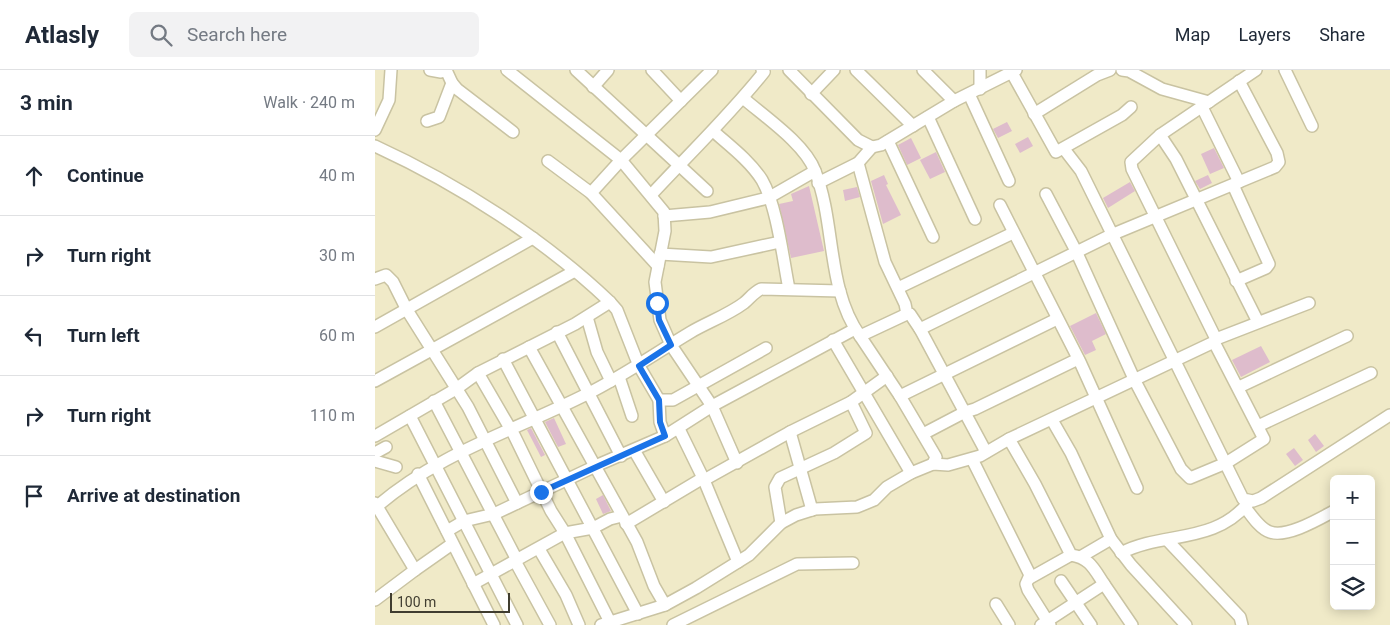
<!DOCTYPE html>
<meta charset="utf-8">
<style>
:root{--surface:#fff;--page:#f2f2f3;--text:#1f2937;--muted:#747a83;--line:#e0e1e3}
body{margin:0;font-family:Roboto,sans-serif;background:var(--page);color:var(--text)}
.controls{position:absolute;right:15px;bottom:15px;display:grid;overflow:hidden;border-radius:8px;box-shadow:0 2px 12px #0003}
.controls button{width:45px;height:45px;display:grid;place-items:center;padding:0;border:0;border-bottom:1px solid var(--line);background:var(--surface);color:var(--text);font:25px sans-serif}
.scale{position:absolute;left:15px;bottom:12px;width:120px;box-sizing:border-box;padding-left:5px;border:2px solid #403d30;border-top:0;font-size:14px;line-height:18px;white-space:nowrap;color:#403d30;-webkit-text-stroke:4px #f0eac8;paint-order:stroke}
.stop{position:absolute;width:15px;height:15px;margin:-11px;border:4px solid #1a73e8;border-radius:50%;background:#fff}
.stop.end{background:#1a73e8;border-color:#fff;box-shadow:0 1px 5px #0008}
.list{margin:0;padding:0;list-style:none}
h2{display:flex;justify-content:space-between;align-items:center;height:65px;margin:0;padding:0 20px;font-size:21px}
h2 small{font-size:16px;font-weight:400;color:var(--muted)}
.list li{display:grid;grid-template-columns:32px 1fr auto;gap:15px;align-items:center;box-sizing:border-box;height:80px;padding:0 20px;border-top:1px solid var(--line)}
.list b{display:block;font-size:19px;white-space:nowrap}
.list em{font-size:16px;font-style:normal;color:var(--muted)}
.icon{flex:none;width:28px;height:28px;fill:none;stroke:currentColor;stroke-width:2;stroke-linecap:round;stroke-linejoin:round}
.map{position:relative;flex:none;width:1015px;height:555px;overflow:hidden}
header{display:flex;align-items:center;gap:30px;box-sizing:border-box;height:70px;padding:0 25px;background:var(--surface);border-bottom:1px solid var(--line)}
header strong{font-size:24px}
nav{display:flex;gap:28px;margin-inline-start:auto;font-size:18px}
.search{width:350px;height:45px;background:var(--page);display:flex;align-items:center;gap:12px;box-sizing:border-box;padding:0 18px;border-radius:8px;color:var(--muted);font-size:19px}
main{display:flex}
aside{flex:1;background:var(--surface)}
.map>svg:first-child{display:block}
.building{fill:#debccc}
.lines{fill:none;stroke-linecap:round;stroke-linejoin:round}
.minor-casing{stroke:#c9c3a2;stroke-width:14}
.minor{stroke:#fff;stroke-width:11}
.route{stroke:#1a73e8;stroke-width:6}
</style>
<header>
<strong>Atlasly</strong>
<div class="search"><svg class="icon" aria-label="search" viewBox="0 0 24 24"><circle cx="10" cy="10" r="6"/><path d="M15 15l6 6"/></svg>Search here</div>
<nav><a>Map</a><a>Layers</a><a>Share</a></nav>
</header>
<main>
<aside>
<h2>3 min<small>Walk · 240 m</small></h2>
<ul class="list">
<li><svg class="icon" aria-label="ahead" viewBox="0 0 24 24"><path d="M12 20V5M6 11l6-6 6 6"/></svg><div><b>Continue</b></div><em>40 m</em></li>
<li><svg class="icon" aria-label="right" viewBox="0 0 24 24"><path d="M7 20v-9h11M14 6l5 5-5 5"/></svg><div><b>Turn right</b></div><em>30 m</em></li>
<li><svg class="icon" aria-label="left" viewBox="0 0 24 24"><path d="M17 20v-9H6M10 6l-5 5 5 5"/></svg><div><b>Turn left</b></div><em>60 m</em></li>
<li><svg class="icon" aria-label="right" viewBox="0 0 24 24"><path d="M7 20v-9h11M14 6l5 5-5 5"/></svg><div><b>Turn right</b></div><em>110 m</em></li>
<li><svg class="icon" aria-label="arrive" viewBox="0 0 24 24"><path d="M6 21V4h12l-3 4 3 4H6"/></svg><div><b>Arrive at destination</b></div></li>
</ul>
</aside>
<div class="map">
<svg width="1015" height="555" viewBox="0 0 1015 555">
<rect width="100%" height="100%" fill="#f0eac8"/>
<!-- building -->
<g class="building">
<path d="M 632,52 L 637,61 L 623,68 L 618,59 Z"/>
<path d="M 653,67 L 658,76 L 645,83 L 640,74 Z"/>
<path d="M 536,68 L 546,88 L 532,95 L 523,75 Z"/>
<path d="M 839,78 L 849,98 L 835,104 L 826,84 Z"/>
<path d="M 561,82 L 570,102 L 555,109 L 545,90 Z"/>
<path d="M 509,105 L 513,114 L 511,115 L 526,145 L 508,154 L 496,111 Z"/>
<path d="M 833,105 L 837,113 L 825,119 L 820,111 Z"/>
<path d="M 755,112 L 760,121 L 733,138 L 728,128 Z"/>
<path d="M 434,116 L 449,181 L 416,188 L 404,134 L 418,131 L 416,124 Z"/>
<path d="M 482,117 L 485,127 L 470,131 L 468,120 Z"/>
<path d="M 721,243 L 731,264 L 717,271 L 721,280 L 710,285 L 695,256 Z"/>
<path d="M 886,276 L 895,292 L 866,307 L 857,290 Z"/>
<path d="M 179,348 L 191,374 L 183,377 L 170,352 Z"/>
<path d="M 156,358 L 170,385 L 166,387 L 152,360 Z"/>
<path d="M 940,364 L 949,376 L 941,382 L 933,370 Z"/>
<path d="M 919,378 L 928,390 L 920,396 L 911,384 Z"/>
<path d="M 228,425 L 236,441 L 228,444 L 221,429 Z"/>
</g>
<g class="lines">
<!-- minor casing -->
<g class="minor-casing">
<g id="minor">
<path d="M 55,0 L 66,2 L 71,0"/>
<path d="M 71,0 L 77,13 L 82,19 L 138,62"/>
<path d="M 132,0 L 246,90 L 289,142 L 290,161 L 280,212 L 285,250 L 296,275 L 337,336 L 362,393"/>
<path d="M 201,0 L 332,121"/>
<path d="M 277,0 L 306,31"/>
<path d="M 414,0 L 483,70 L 497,77 L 506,75 L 579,31 L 641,0"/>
<path d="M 481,0 L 538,56"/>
<path d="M 548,0 L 579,31"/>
<path d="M 605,0 L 605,19"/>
<path d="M 747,0 L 754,1 L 787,19 L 834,32"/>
<path d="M 910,0 L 937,56"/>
<path d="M 637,3 L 681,82 L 747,45 L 756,37"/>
<path d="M 218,17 L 233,0"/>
<path d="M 436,24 L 459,0"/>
<path d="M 594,24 L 634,111"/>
<path d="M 368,28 C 390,47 430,74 440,101 C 461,154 451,218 485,266"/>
<path d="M 827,37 L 864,112"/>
<path d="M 659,44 L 722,5 L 735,0"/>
<path d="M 553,47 L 600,149"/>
<path d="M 52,51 L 64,47 L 77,13"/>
<path d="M 0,60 L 14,30 L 16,0"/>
<path d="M 338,61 C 355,76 375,91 387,110 C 402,136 408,189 414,219"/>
<path d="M 785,65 L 801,89 L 883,252"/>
<path d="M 513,71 L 558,167"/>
<path d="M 0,76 C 83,114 169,169 235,232 L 242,240 L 264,296 L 284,330 L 285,352 L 290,366"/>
<path d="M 689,79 L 706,101 L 868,429 L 878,431 L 886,428 L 1015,345"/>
<path d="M 173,91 L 216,123 L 283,196"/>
<path d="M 483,93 L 510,192 L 530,234 L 532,244 L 535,244 L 545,259 L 736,165 L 900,97 L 904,92 L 902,83 L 864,11"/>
<path d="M 443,113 L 483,93 L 497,77"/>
<path d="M 858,115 L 894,194 L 891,198 L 861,211"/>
<path d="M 216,123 L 246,90 L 337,0"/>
<path d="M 671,124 L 701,181 L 760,311 L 806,399 L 815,408 L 851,393 L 889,369 L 839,272"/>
<path d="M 276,125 C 314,84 354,46 389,2 L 387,0"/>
<path d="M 625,135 L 705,292 L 762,418"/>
<path d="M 289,146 L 335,142 L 393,128 L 440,101"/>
<path d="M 285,184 L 336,187 L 405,172"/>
<path d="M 0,209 L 11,205 L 18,212 L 32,240 L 93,337 L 142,433"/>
<path d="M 523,218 L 638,163"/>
<path d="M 532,244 L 485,266 L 525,326 L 561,387 L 558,394"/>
<path d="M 212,247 L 222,282 L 236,311"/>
<path d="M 0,257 L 158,168"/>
<path d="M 545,259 L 611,382"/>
<path d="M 182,262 L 246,386"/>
<path d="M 841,269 L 934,233"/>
<path d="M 458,270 L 536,403"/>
<path d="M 154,277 L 262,472 L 279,516 L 290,535"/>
<path d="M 128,289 L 263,544"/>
<path d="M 103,303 L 139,365 L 176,441 L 190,463 L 235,552"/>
<path d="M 244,307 L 257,346"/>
<path d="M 0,311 L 198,202"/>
<path d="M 864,317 L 972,266"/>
<path d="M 525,326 L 682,249"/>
<path d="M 284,330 L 298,330 L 391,278"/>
<path d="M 59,331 L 142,490"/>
<path d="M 35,346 L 142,555"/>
<path d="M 677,350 L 696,383 L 736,469 L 756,495 L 811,555"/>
<path d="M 883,356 L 996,303"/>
<path d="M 304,359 L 329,410 L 363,492"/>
<path d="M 415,362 L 437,440"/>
<path d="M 548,364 L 590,342 L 600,339 L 703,289"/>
<path d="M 0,366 L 81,319 L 103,303 L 200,254 L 235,232"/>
<path d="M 634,369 L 660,414 L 696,485 C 715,488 719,499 729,514"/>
<path d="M 259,380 L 289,432"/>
<path d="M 0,383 L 11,377"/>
<path d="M 597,389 L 655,505 L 651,514 L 653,520 L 675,555"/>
<path d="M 0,391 L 21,397"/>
<path d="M 43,404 L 119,555"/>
<path d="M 329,410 L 415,362 L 476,332 L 512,306"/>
<path d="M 0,433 L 40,500 L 0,530"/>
<path d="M 870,437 C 876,445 885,459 895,462 C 912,468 944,449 959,441"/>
<path d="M 0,438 C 63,383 139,361 212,324 C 248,306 281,283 316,262 C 333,252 353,245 369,233 C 375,228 378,223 386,219 L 465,221"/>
<path d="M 406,453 L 400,417 L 405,408 L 459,383 L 491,363 L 476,332"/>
<path d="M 251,454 L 328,408"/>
<path d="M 72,461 L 89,451 L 119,444 L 225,394 L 290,366 L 337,336 L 480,259"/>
<path d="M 793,471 L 865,547 L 867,555"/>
<path d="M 164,479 L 191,525 L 204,555"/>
<path d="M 746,483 C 788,461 839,475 874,432"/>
<path d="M 707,486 L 736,469"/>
<path d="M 140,491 L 175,555"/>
<path d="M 40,500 L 77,474"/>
<path d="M 655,508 L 696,485"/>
<path d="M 686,511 L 716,555"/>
<path d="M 98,514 L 190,463 L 218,458 L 235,449 L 247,446"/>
<path d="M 621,534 L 634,555"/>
<path d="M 226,555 L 290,535 L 321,518 L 374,485 L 406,453 L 421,445 L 440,439 L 482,437 L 499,430 L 512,417 L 536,403 L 558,394 L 573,395 L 605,386 L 634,369 L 839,272 L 841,269 L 757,99 L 756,92 L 785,65 L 881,0"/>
<path d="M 298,555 L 422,494 L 478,493"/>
<path d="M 666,555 L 729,514 L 757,555"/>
</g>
</g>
<!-- minor -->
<use href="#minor" class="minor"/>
</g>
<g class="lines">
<!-- route -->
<path class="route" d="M 166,422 L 290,366 L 285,352 L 284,330 L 264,296 L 296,275 L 284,250 L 282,233"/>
</g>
</svg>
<div class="controls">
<button>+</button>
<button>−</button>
<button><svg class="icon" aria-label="layers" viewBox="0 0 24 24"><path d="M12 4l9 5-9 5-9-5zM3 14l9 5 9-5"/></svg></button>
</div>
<div class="scale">100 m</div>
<div class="stop" style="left:282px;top:233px"></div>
<div class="stop end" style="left:166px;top:422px"></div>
</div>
</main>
